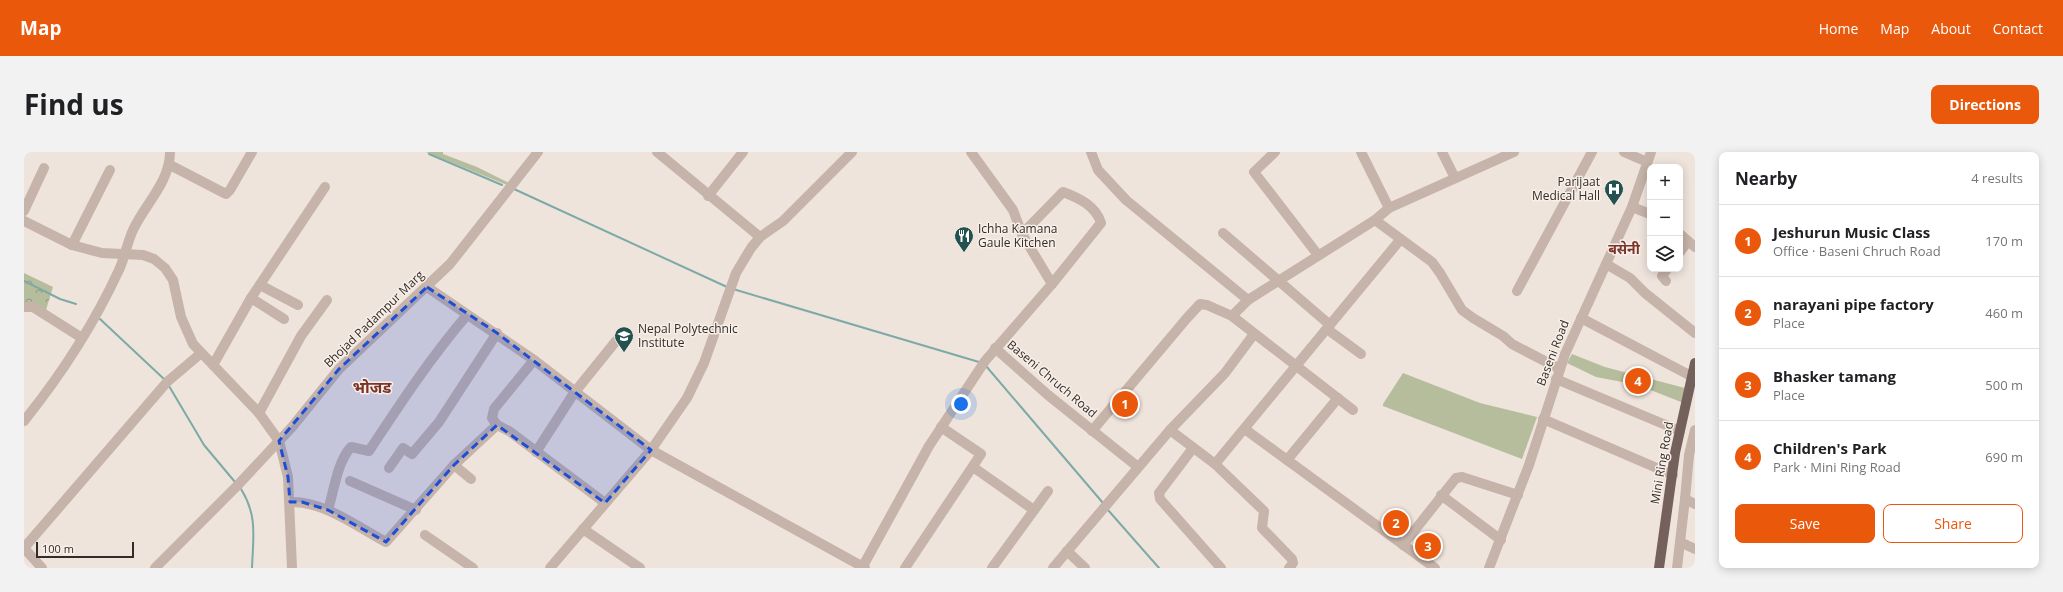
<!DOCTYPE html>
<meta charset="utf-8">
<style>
:root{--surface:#fff;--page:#f2f2f2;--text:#202124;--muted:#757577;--line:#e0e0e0;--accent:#ea580c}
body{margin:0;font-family:"Open Sans","Noto Sans Devanagari",sans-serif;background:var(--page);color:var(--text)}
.controls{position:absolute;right:12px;top:12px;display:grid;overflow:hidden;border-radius:8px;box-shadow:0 2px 10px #0003}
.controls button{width:36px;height:36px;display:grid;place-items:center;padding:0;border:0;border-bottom:1px solid var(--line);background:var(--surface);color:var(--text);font:20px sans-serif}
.scale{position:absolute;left:12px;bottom:10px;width:98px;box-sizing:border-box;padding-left:4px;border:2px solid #342b28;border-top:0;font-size:11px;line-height:14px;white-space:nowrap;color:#342b28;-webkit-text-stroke:3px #f7efe8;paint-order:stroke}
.you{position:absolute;left:937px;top:252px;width:14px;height:14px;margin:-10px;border:3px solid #fff;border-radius:50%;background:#1a73e8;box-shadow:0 0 0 6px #1a73e833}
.badge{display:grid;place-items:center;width:26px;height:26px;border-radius:50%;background:var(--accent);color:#fff;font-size:13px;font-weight:700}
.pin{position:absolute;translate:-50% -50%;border:2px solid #fff;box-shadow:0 1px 4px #0006}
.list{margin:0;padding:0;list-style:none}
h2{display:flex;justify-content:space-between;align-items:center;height:52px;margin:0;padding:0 16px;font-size:17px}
h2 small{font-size:13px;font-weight:400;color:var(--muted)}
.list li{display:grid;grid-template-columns:26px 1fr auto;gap:12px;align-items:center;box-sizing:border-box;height:72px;padding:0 16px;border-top:1px solid var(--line)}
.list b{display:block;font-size:15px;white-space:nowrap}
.list p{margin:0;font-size:13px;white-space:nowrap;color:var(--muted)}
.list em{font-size:13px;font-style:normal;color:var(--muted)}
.actions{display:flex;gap:8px;padding:12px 16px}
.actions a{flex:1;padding:9px 0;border:1px solid var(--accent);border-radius:8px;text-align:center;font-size:14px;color:var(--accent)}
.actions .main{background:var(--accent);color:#fff}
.icon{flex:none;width:22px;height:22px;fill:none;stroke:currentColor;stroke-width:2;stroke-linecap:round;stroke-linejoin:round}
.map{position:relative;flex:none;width:1671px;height:416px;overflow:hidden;border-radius:8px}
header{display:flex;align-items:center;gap:24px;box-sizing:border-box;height:56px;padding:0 20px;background:var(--accent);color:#fff}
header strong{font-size:19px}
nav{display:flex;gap:22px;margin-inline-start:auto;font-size:14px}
.intro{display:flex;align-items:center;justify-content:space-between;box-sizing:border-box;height:96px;padding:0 24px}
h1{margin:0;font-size:28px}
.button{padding:10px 18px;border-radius:8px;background:var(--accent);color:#fff;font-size:14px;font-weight:700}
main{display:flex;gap:24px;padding:0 24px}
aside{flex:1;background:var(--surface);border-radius:8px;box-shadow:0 2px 10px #0003}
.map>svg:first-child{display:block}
.green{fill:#b5bd9d}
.forest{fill:url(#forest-crowns)}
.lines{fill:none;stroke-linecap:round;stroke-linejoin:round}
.stream{stroke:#7daaa7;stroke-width:2}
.minor{stroke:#c6b3a9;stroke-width:10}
.major{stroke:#75615b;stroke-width:10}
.marked{fill:#1d4ed8;fill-opacity:0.2;stroke:#1d4ed8;stroke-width:3;stroke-dasharray:8 5;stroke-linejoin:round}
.labels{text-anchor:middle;stroke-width:3;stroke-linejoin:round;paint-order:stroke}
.poi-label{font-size:12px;fill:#342b28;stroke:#f7efe8;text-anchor:start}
.street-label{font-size:12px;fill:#342b28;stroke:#f7efe8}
.quarter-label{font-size:14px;font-weight:bold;fill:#7b3429;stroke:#f7efe8}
.district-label{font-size:16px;font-weight:bold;fill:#7b3429;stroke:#f7efe8}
</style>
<header>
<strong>Map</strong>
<nav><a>Home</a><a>Map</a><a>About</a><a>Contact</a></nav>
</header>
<div class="intro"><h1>Find us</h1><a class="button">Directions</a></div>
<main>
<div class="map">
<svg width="1671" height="416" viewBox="0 0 1671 416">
<defs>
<pattern id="forest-crowns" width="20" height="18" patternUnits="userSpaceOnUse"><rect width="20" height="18" fill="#b5bd9d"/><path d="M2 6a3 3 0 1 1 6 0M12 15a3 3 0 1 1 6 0" fill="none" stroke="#949a80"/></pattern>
</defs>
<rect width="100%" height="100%" fill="#efe4dc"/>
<!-- green -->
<g class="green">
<path d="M 402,0 L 419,0 L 419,2 L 453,15 L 485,31 L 483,33 Z"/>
<path d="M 1548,202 L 1581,215 L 1661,236 L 1662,252 L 1614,233 L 1572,225 L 1543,211 Z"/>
<path d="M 1379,221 L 1456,251 L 1513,265 L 1498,307 L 1359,254 L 1359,252 Z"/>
</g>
<!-- forest -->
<path class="forest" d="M 0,121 L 29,135 L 22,158 L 0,152 Z"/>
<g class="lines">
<!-- stream -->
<g class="stream">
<path d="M 405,2 L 478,33"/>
<path d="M 490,37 L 703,135"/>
<path d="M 0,129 L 36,147 L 52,152"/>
<path d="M 709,137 L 955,210"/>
<path d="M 76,167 L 140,227"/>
<path d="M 962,214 L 1079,351"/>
<path d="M 145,234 L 180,293 L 211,330"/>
<path d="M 217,337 C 234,364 229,386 228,416"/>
<path d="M 1084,358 L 1135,416"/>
</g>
<!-- minor -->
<g class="minor">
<path d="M 633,0 L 736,85"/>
<path d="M 828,0 L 759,69 L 736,85 L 727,96 L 712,121 L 680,211 L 663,246 L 627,298 L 841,416"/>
<path d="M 1067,0 L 1074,18 L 1102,48 L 1224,148"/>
<path d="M 1251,0 L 1230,20 L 1294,103"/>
<path d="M 1337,0 L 1365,56"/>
<path d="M 1418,0 L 1431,26"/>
<path d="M 1600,0 L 1623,10"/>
<path d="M 146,13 L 202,42 L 206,38 L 228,0"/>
<path d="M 684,44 L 719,0"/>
<path d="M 1608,55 L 1626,62"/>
<path d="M 0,59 L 20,16"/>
<path d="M 1351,68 L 1408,110 L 1416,121 L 1438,158 L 1449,166 L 1479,184 L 1488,192 L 1536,217"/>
<path d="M 0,69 L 48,93 L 78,101 L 119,103 L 130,107 L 141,116 L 149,128 L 157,165 L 169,192 L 235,261 L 255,289 L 264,325 L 268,416"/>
<path d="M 1199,81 L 1306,173"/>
<path d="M 998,82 L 1039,40 C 1055,46 1072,54 1077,71 L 1028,132"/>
<path d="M 1656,82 L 1671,95"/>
<path d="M 48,93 L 86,18"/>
<path d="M 1656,100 L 1664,89"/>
<path d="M 1582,112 L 1606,126 L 1621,141 L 1671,181"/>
<path d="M 1642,129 L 1638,124 L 1643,117"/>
<path d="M 236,133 L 274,153"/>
<path d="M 403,135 L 510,208 L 627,298 L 526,416"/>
<path d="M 1493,139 L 1568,0"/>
<path d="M 227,146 L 260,167"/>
<path d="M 0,155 L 9,155 L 58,186"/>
<path d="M 1208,164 L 1224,148 L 1351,68 L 1365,56 L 1490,0"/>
<path d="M 1557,166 L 1669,225"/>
<path d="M 1303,177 L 1337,202"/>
<path d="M 971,196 L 1024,243 L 1114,315"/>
<path d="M 510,208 L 470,257 L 468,266 L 473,273 L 485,279 L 581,351"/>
<path d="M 189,213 L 227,146 L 301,35"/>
<path d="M 1532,227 L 1656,279"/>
<path d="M 235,261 L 277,184 L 303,148"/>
<path d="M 1519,267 L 1649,323"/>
<path d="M 0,269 C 37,223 70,172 95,118 C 101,105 103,91 109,78 C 121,52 146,30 146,0"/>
<path d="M 1146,278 L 1191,312 L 1240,359 L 1238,376 L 1268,407 L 1269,411 L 1265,416"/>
<path d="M 1222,278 L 1411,416"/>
<path d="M 1671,278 L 1665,303 L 1661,347 L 1671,352"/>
<path d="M 1068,279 L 1163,166 L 1176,152 L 1183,153 L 1208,164 L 1329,258"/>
<path d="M 1169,296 L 1135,341 L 1136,347 L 1197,416"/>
<path d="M 512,300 L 550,241 L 592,189"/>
<path d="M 1263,308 L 1314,246"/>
<path d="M 1191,312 L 1376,88"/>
<path d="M 430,313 L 447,327"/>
<path d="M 949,315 L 1010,358"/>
<path d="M 365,316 L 379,296 L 388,302 L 415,270 L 473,181"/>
<path d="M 326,329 L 392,358"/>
<path d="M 1417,343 L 1477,388"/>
<path d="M 266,350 C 300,349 332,374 362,390 L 430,313 L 473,273"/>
<path d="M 304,358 C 310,339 313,310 327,295 L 345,299 C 376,252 407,205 443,163"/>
<path d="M 559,377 L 616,416"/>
<path d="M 401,383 L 449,416"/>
<path d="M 1656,390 L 1671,397"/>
<path d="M 1379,393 L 1432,326 L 1438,325 L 1494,343"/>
<path d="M 1043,399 L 1061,416"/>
<path d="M 839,414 L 905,294 L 961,209 L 1028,132 L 998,82 L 989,58 L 947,0"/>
<path d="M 18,416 L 0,396 L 143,230 L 176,202"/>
<path d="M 131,416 L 212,335 L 268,275 L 315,217 L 426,112 L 514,0"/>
<path d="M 881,416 L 957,302 L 917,275"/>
<path d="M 968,416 L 1024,339"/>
<path d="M 1029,416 L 1146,278 L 1201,221 L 1230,182"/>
<path d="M 1465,416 L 1505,313 L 1541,202 L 1608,55 L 1627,0"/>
<path d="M 1653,416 L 1661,347"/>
</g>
<!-- major -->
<path class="major" d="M 1635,416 L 1651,301 L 1671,211"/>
</g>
<!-- marked area -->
<path class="marked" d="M 403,135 L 473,181 L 627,298 L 581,351 L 473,273 L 430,313 L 362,390 L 304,358 L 278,350 L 266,350 L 264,325 L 255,289 L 315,217 Z"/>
<!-- icons -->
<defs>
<g id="hospital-pin" transform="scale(1)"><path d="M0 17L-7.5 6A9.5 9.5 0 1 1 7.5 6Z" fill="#225150" stroke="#f7efe8"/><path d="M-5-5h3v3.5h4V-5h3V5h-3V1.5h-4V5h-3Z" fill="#fff"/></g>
<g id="restaurant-pin" transform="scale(1)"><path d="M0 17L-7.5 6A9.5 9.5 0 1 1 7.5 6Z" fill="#225150" stroke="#f7efe8"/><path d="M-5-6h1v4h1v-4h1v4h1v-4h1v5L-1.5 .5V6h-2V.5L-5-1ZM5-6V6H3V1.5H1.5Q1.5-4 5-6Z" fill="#fff"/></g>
<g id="university-pin" transform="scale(1)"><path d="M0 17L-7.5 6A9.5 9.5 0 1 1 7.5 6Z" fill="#225150" stroke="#f7efe8"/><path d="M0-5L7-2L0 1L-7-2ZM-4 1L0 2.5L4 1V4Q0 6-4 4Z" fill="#fff"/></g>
</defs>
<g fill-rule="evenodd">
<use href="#hospital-pin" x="1590" y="37"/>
<use href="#restaurant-pin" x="940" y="84"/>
<use href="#university-pin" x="600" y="184"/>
</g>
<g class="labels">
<!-- poi labels -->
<g class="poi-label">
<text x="1576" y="34" text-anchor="end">Parijaat<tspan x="1576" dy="14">Medical Hall</tspan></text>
<text x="954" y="81">Ichha Kamana<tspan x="954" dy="14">Gaule Kitchen</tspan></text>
<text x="614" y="181">Nepal Polytechnic<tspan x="614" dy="14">Institute</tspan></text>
</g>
<!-- street labels -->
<g class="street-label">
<text transform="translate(350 167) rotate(-44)" y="4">Bhojad Padampur Marg</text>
<text transform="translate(1529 201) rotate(-69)" y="4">Baseni Road</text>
<text transform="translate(1028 227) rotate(40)" y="4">Baseni Chruch Road</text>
<text transform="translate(1638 311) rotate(-80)" y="4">Mini Ring Road</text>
</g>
<!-- quarter labels -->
<g class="quarter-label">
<text x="1600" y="102">बसेनी</text>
</g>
<!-- district labels -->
<g class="district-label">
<text x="348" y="241">भोजड</text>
</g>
</g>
</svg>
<div class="controls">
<button>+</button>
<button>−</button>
<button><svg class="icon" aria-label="layers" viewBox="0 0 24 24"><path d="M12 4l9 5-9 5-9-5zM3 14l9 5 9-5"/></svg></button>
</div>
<div class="scale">100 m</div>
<div class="you"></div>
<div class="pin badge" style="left:1101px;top:252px">1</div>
<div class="pin badge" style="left:1372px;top:371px">2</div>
<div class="pin badge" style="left:1404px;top:394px">3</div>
<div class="pin badge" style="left:1614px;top:229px">4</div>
</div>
<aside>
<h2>Nearby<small>4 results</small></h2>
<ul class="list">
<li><span class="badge">1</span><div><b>Jeshurun Music Class</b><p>Office · Baseni Chruch Road</p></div><em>170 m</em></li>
<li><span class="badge">2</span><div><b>narayani pipe factory</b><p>Place</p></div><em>460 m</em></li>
<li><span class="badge">3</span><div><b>Bhasker tamang</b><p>Place</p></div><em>500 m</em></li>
<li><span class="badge">4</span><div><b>Children's Park</b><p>Park · Mini Ring Road</p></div><em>690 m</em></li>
</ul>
<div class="actions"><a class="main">Save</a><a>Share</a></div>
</aside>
</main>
